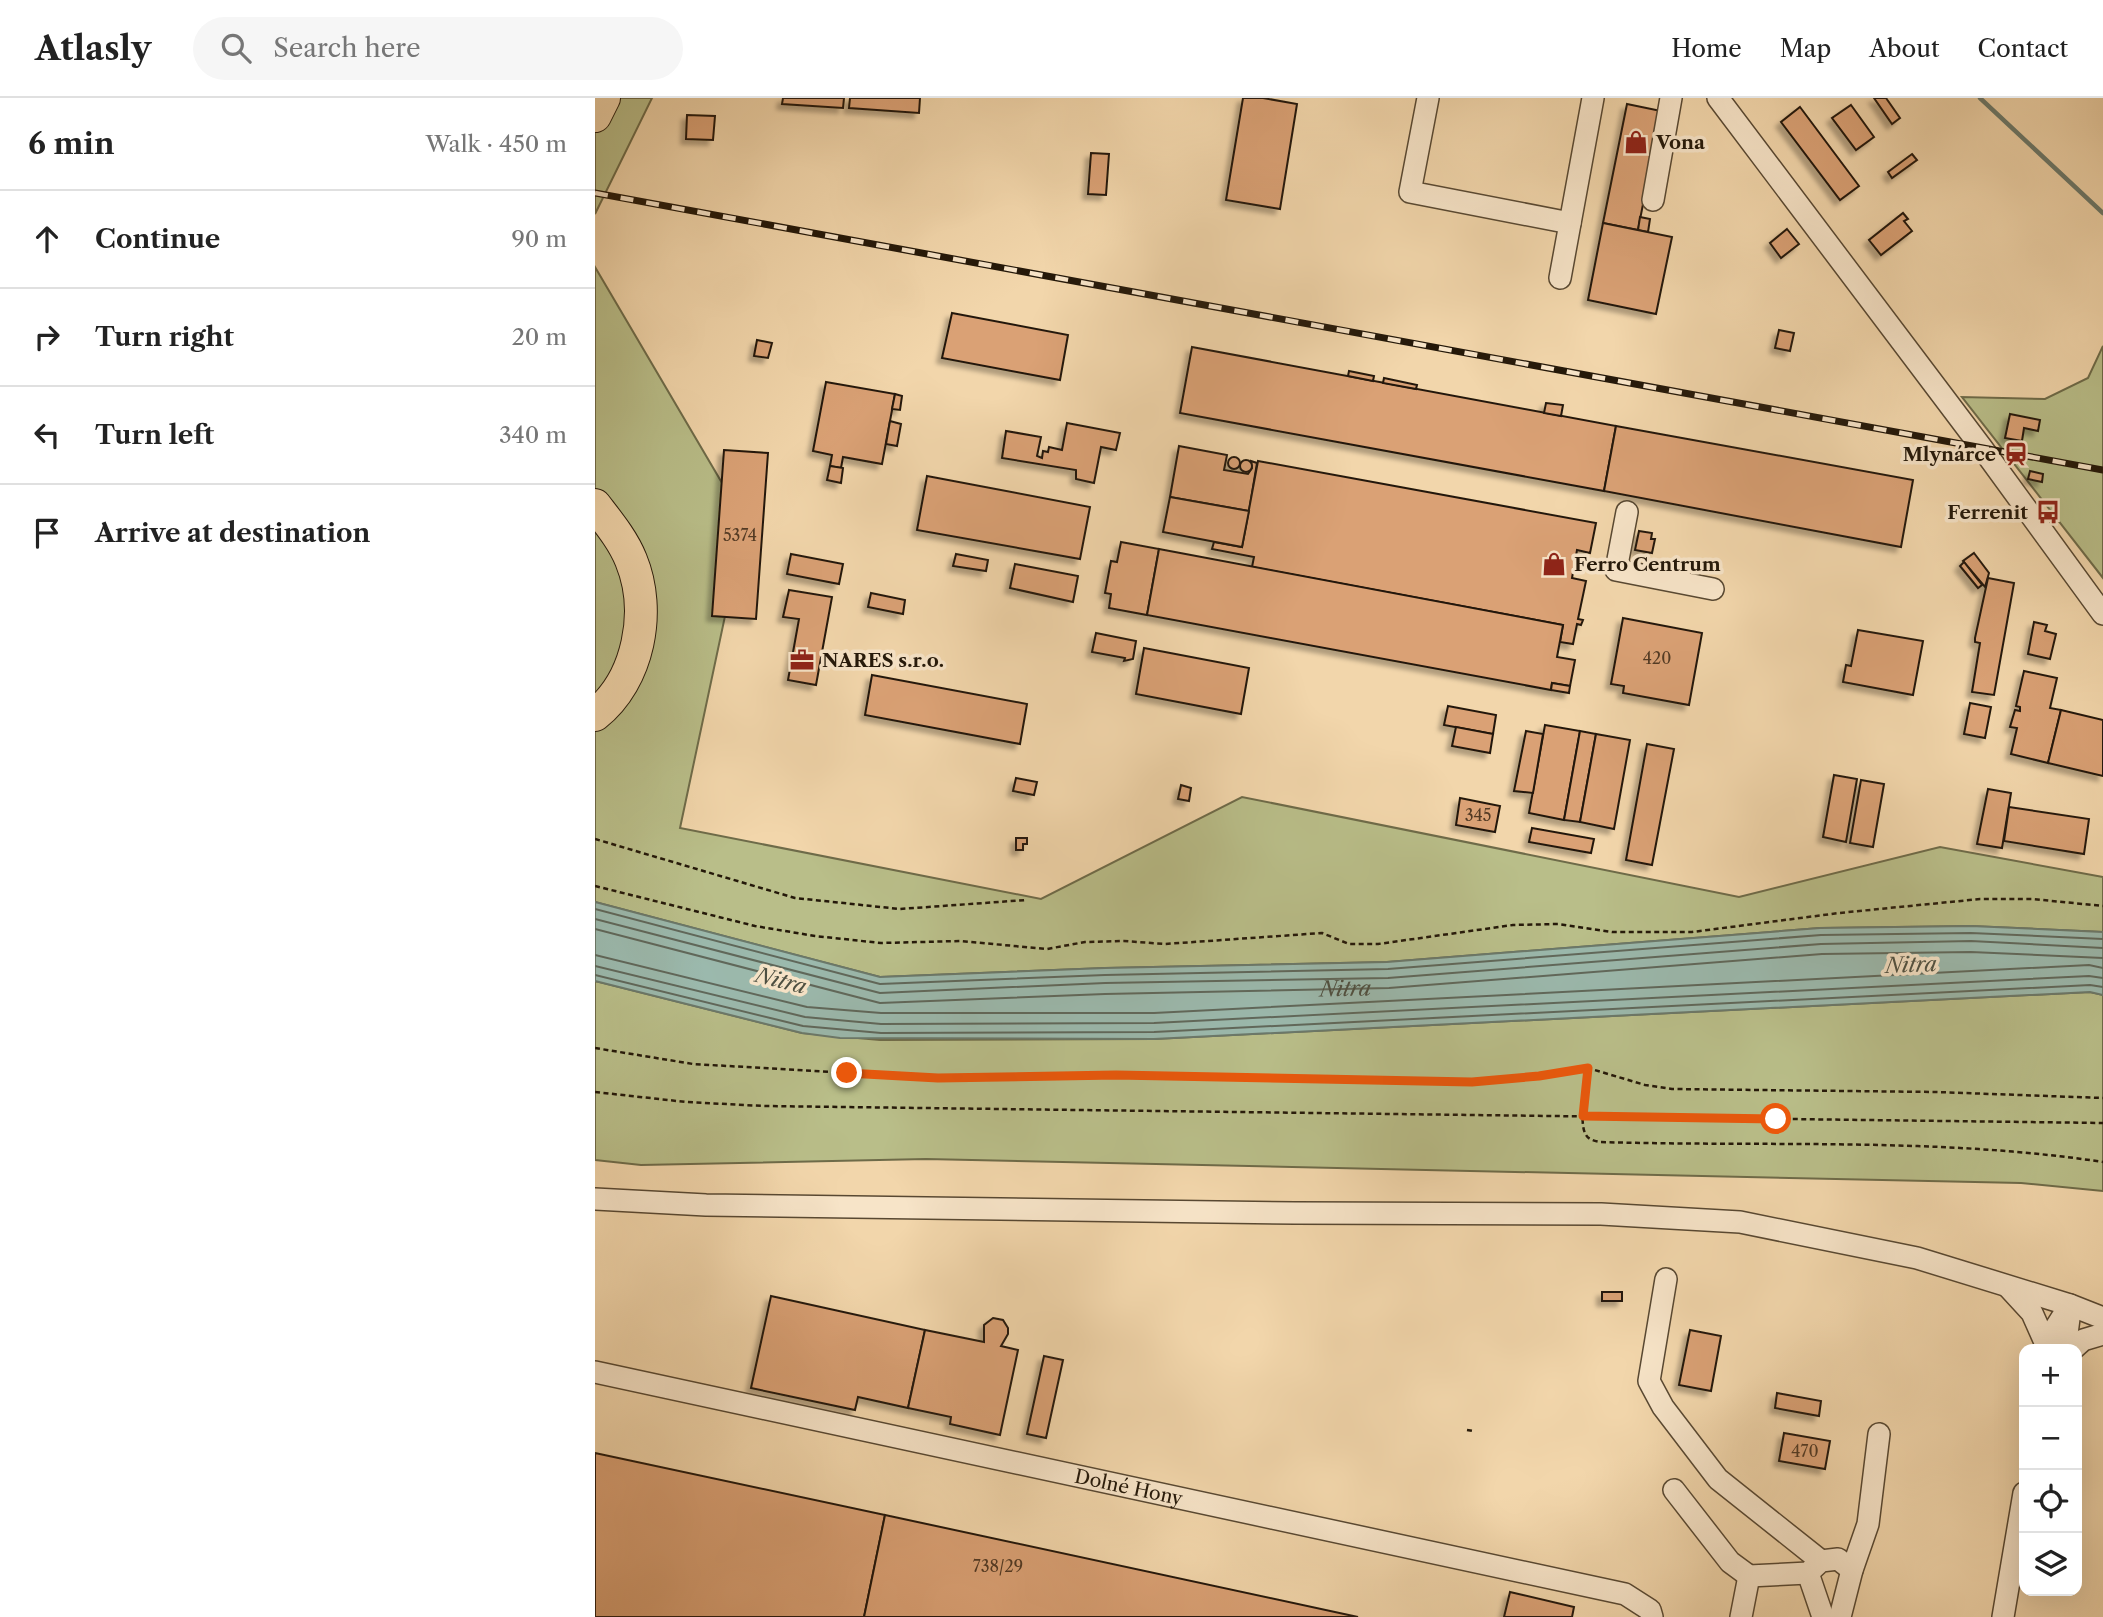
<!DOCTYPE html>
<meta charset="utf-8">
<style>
:root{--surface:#fff;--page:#f6f6f6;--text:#222;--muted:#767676;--line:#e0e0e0}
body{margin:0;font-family:"Libre Caslon Text",serif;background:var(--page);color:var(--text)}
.controls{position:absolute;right:21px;bottom:21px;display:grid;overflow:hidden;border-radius:14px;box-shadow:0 7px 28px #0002}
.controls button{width:63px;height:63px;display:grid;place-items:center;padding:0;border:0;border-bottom:2px solid var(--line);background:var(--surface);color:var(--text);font:35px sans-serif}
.stop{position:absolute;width:21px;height:21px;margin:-16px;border:5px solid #ea580c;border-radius:50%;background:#fff}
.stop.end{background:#ea580c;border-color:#fff;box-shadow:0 2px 7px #0008}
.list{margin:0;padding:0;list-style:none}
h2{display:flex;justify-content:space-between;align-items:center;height:91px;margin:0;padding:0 28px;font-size:30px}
h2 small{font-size:23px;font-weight:400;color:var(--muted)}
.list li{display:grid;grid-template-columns:46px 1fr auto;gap:21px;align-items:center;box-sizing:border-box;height:98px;padding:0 28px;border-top:2px solid var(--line)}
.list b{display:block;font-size:26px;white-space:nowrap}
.list em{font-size:23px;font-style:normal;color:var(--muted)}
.icon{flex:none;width:38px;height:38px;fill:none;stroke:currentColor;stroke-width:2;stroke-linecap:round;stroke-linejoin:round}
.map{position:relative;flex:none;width:1508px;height:1519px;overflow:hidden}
header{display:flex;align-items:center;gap:42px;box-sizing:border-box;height:98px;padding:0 35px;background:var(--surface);border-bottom:2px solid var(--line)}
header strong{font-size:33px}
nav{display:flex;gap:38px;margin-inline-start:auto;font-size:24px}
.search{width:490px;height:63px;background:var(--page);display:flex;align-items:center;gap:18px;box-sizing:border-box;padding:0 24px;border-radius:38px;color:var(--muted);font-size:26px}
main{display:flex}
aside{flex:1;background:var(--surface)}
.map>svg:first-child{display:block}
.green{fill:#b9be89;stroke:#6e6b49;stroke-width:2}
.water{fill:#9bb9ad;stroke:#6b796b;stroke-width:2}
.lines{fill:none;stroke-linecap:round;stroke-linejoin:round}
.shore{stroke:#60685b;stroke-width:2}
.stream{stroke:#6b796b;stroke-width:4.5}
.building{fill:#daa175;stroke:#241809;stroke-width:2;filter:url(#shadow)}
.minor-casing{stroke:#584832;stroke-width:24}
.highway-casing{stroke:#241809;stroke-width:34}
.path{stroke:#241809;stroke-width:2.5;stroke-dasharray:5 3.5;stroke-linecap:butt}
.minor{stroke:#f7e4c8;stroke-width:21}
.highway{stroke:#f2d6ab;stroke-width:32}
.rail-casing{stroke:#241809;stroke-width:7}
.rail{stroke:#f7e4c8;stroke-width:4.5;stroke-dasharray:13;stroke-linecap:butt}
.route{stroke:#ea580c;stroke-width:9}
.labels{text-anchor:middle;stroke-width:7;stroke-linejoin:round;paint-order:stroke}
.number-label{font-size:16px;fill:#523a24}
.poi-label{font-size:19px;font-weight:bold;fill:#241809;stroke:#f7e4c8;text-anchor:start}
.street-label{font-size:19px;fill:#241809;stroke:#f7e4c8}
.water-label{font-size:21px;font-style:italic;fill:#4e5042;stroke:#f7e4c8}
</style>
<header>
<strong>Atlasly</strong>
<div class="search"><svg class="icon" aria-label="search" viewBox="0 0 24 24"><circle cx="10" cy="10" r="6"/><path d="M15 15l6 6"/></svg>Search here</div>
<nav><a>Home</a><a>Map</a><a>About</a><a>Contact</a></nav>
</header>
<main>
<aside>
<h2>6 min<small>Walk · 450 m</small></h2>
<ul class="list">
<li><svg class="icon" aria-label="ahead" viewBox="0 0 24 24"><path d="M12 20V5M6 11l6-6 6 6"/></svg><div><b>Continue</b></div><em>90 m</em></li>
<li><svg class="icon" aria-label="right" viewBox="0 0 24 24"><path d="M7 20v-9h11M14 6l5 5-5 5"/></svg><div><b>Turn right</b></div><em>20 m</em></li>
<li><svg class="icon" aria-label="left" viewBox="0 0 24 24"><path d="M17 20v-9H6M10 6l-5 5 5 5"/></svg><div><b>Turn left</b></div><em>340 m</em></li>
<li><svg class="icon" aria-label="arrive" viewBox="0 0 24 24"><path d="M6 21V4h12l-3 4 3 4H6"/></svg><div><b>Arrive at destination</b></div></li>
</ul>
</aside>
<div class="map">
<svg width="1508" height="1519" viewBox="0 0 1508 1519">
<defs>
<filter id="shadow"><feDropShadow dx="-5" dy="5" stdDeviation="2" flood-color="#0004"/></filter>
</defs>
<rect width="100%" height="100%" fill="#f2d6ab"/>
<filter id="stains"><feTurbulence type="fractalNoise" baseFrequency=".00286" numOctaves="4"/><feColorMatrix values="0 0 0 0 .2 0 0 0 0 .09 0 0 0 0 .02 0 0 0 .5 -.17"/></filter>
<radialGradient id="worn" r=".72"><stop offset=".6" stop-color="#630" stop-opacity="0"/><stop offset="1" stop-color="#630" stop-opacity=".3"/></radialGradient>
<!-- green -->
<g class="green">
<path d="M 0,0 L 57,0 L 0,116 Z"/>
<path d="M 0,169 L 150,424 L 85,730 L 446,801 L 647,699 L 1144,799 L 1345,749 L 1508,779 L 1508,834 L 1376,828 L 1225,830 L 792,864 L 510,870 L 285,879 L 0,804 Z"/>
<path d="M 1508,248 L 1508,480 L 1367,299 L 1450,301 L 1493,280 Z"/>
<path d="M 0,883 L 207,935 L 285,942 L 559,941 L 1495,894 L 1508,897 L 1508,1093 L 1426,1085 L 331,1061 L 46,1067 L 0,1062 Z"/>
</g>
<!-- water -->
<path class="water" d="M 0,804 L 285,879 L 510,870 L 792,864 L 1225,830 L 1376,828 L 1508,834 L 1508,897 L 1495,894 L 559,941 L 245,940 L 207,935 L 0,883 Z"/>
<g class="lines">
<!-- shore -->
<g class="shore">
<path d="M 0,811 L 285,886 L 510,877 L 793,871 L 1226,837 L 1376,835 L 1508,841"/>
<path d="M 0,821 L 285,895 L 510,885 L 793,880 L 1226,846 L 1376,843 L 1508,850"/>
<path id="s1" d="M 0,831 L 285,905 L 510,896 L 794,890 L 1227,856 L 1376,854 L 1508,860"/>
<path d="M 0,857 L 212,909 L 286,915 L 559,915 L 1494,867 L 1508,870"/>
<path d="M 0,868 L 210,919 L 286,926 L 559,925 L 1494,878 L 1508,880"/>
<path d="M 0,877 L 208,928 L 286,935 L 559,934 L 1495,887 L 1508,889"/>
</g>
<!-- stream -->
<path class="stream" d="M 1385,0 L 1508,115"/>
</g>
<!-- building -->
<g class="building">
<path d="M 188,0 L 249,0 L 248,10 L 187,6 Z"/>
<path d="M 255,0 L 325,0 L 324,15 L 254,10 Z"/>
<path d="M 648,0 L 668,0 L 702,6 L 685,111 L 631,102 Z"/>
<path d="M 1279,0 L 1291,0 L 1305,20 L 1297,26 Z"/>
<path d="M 1032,6 L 1066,13 L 1043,132 L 1008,125 Z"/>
<path d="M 1256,7 L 1279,39 L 1261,52 L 1237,20 Z"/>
<path d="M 1205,9 L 1264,88 L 1245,102 L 1186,24 Z"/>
<path d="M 92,17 L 120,18 L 118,42 L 91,41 Z"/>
<path d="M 496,55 L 514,56 L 511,97 L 493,96 Z"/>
<path d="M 1317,56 L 1322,62 L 1297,80 L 1293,74 Z"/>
<path d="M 1308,115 L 1313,121 L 1309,123 L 1317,133 L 1286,157 L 1274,142 Z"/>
<path d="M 1045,119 L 1055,121 L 1053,134 L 1043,132 Z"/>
<path d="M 1008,125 L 1077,139 L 1061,216 L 993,202 Z"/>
<path d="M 1192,131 L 1204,146 L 1186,160 L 1175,145 Z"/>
<path d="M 357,215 L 473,237 L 465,282 L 347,260 Z"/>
<path d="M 1184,232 L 1199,235 L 1195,253 L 1180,250 Z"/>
<path d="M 162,242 L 177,245 L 173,260 L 159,258 Z"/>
<path d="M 597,249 L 1021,328 L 1009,393 L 585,315 Z"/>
<path d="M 754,273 L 779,278 L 778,283 L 753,278 Z"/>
<path d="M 789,280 L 822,287 L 821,291 L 788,285 Z"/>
<path d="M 231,284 L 300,296 L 287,366 L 248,359 L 246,370 L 235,368 L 237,357 L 218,353 Z"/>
<path d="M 300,296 L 307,298 L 305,312 L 297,311 Z"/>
<path d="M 951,305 L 968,307 L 966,318 L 949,315 Z"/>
<path d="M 1415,316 L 1445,322 L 1443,333 L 1429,330 L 1427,343 L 1410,340 Z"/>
<path d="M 295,323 L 306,326 L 302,348 L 291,346 Z"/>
<path d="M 472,325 L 525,335 L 521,352 L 506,349 L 499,385 L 481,381 L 481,372 L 407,360 L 411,333 L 446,339 L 442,358 L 447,360 L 448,353 L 453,354 L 454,349 L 467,352 Z"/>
<path d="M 1021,328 L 1318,382 L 1306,449 L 1009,393 Z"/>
<path d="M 584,348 L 632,357 L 629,372 L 653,376 L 657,370 L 656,363 L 662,365 L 654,413 L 575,399 Z"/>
<path d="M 129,352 L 173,355 L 161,521 L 117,518 Z"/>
<circle cx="639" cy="365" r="6"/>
<circle cx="651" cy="368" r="6"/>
<path d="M 663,363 L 1001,425 L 995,455 L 982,452 L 977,480 L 991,483 L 983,521 L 988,522 L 986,527 L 982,526 L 978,546 L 965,544 L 968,527 L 657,469 L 659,459 L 617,451 L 619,444 L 647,449 Z"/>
<path d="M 235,368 L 248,370 L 246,385 L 232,382 Z"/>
<path d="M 1435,373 L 1448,376 L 1447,384 L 1433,381 Z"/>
<path d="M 332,378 L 495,409 L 485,461 L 322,432 Z"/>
<path d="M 575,399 L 654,413 L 647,449 L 568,434 Z"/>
<path d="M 1044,433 L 1057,435 L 1056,441 L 1060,441 L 1057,455 L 1040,452 Z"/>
<path d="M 526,444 L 564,451 L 552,517 L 514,510 L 516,496 L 510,495 L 516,463 L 522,464 Z"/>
<path d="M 564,451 L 968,527 L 962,559 L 980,562 L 975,588 L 957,585 L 956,592 L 552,517 Z"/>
<path d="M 1379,455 L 1394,475 L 1390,489 L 1368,463 Z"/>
<path d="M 196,456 L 248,466 L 244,486 L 192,476 Z"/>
<path d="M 361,456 L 393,462 L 391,473 L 358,468 Z"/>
<path d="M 1369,464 L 1387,487 L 1383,490 L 1365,468 Z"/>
<path d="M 420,466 L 483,478 L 478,504 L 415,490 Z"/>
<path d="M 1393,480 L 1419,485 L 1399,597 L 1377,594 L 1385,545 L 1380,544 L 1380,540 Z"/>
<path d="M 194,492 L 237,499 L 221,587 L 193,582 L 204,521 L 188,519 Z"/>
<path d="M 276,495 L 310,502 L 308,516 L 273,509 Z"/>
<path d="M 1028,520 L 1107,535 L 1094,607 L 1028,595 L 1029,588 L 1016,586 Z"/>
<path d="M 1439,524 L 1452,527 L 1450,533 L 1461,536 L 1455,561 L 1433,556 Z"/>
<path d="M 1263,532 L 1328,543 L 1318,597 L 1248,584 L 1251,567 L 1256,568 Z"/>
<path d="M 501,535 L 541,543 L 538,561 L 529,563 L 530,560 L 497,554 Z"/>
<path d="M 549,550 L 654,570 L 646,616 L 541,596 Z"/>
<path d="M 1429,573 L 1462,580 L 1455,610 L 1466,612 L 1453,665 L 1416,656 L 1422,630 L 1415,629 L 1420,612 L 1425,613 L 1425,609 L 1421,608 Z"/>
<path d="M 277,577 L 432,606 L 425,646 L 270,617 Z"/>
<path d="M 957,585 L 975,588 L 974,595 L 956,592 Z"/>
<path d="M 1375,605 L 1396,609 L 1390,640 L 1369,636 Z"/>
<path d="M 853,608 L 901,617 L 898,636 L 849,627 Z"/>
<path d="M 1466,612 L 1508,622 L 1508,678 L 1453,665 Z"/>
<path d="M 950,627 L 985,633 L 969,722 L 934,715 Z"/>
<path d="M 861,629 L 898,636 L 895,655 L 857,648 Z"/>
<path d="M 931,633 L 948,636 L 938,695 L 919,693 Z"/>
<path d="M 985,633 L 1001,636 L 985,724 L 969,722 Z"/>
<path d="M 1001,636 L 1035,642 L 1019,731 L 985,724 Z"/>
<path d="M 1052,646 L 1079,651 L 1057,767 L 1031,762 Z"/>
<path d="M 1239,677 L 1262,681 L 1251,744 L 1228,739 Z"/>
<path d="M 421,680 L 442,684 L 439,697 L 418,693 Z"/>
<path d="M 1266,682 L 1289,686 L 1278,749 L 1255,745 Z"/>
<path d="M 586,687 L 596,690 L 594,703 L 583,701 Z"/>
<path d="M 1393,691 L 1416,695 L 1407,750 L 1382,746 Z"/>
<path d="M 865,700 L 905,708 L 900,734 L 861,727 Z"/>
<path d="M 1414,709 L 1494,721 L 1489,756 L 1409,743 Z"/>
<path d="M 937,730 L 999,741 L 996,755 L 934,744 Z"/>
<path d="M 421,740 L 432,740 L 432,746 L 428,746 L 428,752 L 421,752 Z"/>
<rect x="1007" y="1194" width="20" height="9"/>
<path d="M 176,1198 L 330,1232 L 313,1310 L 263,1299 L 260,1312 L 156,1290 Z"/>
<path d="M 398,1220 L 408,1222 L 413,1230 L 413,1236 L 406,1248 L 423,1252 L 405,1337 L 355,1326 L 356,1319 L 313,1310 L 330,1232 L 389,1244 L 389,1227 Z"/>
<path d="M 1095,1232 L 1126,1238 L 1116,1293 L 1084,1287 Z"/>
<path d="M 449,1258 L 468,1262 L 451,1340 L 432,1336 Z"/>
<path d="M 1182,1295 L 1226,1303 L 1224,1318 L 1180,1310 Z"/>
<path d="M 1189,1335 L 1235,1343 L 1230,1371 L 1184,1363 Z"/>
<path d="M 0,1355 L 290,1417 L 269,1519 L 0,1519 Z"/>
<path d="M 290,1417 L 763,1519 L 269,1519 Z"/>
<path d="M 915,1494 L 979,1509 L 977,1519 L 909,1519 Z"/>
</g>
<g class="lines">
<!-- minor casing -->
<g class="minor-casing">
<g id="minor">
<path d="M 833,0 L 815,94 L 975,125"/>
<path d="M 1123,0 L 1387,350 L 1508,516"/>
<path d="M 1058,102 L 1076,0"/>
<path d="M 965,180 L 998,0"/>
<path d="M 1032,414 L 1021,472 L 1118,491"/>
<path d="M 0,1101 L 111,1107 L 700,1115 L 1006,1116 L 1145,1124 L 1322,1160 L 1475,1207 L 1508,1220"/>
<path d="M 1071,1181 L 1054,1283 L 1068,1309 L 1123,1381 L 1226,1463"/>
<path d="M 1414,1190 L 1437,1215 L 1453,1251"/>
<path d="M 1454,1251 L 1461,1229 L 1475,1207"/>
<path d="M 1470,1251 L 1475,1213"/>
<path d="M 1478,1251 L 1488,1242 L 1508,1236"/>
<path id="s2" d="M 0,1274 L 1030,1496 L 1055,1512 L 1057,1519"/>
<path d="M 1079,1392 L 1135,1464 L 1154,1478 L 1213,1475 L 1226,1463 L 1243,1461 L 1257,1472"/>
<path d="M 1213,1475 L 1228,1519"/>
<path d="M 1146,1519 L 1154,1478"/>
<path d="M 1245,1519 L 1257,1472 L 1273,1426 L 1284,1336"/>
<path d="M 1408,1519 L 1429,1395"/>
</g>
</g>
<!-- highway casing -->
<g class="highway-casing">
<g id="highway">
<path d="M 0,18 L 9,0"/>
<path d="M 0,407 C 13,424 28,442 36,462 C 57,513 44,582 0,617"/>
</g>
</g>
<!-- path -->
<g class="path">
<path d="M 0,741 L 200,800 L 305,811 L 431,802"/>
<path d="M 0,788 L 160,828 L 220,838 L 286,845 L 365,843 L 452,851 L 490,844 L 529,843 L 570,846 L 727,835 L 754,846 L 783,846 L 918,827 L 963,826 L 1017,834 L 1097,834 L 1244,815 L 1385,801 L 1437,801 L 1508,808"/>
<path d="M 0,950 L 98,966 L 343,980 L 521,977 L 876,984 L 944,978 L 993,970 L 1050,987 L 1077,991 L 1341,994 L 1508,1000"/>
<path d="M 993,970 C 991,984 983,1025 991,1037 C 994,1042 1000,1043 1005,1044 C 1173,1049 1342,1039 1508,1064"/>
<path d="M 0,994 L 91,1004 L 169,1008 L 1508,1025"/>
<path d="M 872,1332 L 878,1333"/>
</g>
<!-- minor -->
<use href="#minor" class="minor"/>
<!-- highway -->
<use href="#highway" class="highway"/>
<!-- rail casing -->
<g class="rail-casing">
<path id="rail" d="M 0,95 L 1508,372"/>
</g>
<!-- rail -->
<use href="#rail" class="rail"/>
</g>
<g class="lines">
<!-- route -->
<path class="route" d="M 252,975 L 343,980 L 521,977 L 877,984 L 944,978 L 993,970 L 988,1018 L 1181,1021"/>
</g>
<!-- icons -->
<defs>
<g id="shop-bare" transform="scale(1.89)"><path d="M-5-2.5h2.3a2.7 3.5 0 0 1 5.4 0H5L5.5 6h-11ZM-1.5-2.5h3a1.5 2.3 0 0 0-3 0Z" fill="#8f2418" stroke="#f7e4c8" stroke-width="2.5" paint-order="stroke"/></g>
<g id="station-bare" transform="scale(1.89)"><path d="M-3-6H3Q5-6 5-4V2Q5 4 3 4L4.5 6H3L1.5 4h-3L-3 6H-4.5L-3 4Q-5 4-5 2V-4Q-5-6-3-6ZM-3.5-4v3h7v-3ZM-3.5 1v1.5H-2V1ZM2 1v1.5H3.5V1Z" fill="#8f2418" stroke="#f7e4c8" stroke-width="2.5" paint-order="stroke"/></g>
<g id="bus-bare" transform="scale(1.89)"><path d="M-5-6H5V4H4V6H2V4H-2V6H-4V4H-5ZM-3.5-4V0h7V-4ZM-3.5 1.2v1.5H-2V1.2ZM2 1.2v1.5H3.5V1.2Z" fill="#8f2418" stroke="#f7e4c8" stroke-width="2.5" paint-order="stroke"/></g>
<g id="office-bare" transform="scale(1.89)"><path d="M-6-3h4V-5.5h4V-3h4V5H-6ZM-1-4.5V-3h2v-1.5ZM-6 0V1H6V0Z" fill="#8f2418" stroke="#f7e4c8" stroke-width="2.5" paint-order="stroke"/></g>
</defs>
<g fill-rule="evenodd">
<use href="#shop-bare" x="1041" y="44"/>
<use href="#station-bare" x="1421" y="356"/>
<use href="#bus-bare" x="1453" y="414"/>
<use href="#shop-bare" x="959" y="466"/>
<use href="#office-bare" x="207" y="562"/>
</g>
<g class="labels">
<!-- number labels -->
<g class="number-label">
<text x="145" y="443">5374</text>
<text x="1062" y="566">420</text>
<text x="883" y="723">345</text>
<text x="1210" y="1359">470</text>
<text x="403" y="1474">738/29</text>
</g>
<!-- poi labels -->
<g class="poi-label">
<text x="1061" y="51">Vona</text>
<text x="1401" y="363" text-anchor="end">Mlynárce</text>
<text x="1433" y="421" text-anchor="end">Ferrenit</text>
<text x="979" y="473">Ferro Centrum</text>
<text x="227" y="569">NARES s.r.o.</text>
</g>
<!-- street labels -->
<g class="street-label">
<text dy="7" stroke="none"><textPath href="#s2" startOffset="546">Dolné Hony</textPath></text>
</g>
<!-- water labels -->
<g class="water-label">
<text transform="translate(1316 867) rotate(-2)" y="7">Nitra</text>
<text transform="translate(186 883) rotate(14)" y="7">Nitra</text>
<text dy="7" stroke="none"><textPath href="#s1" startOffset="760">Nitra</textPath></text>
</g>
</g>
<rect width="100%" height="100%" filter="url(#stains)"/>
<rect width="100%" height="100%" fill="url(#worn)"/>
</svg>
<div class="controls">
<button>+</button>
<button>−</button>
<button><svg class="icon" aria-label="locate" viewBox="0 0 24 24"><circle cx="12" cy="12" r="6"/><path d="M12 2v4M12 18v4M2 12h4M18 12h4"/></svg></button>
<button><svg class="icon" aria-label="layers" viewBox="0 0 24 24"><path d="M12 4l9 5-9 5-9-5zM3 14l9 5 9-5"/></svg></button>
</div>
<div class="stop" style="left:1181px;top:1021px"></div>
<div class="stop end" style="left:252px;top:975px"></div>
</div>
</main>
